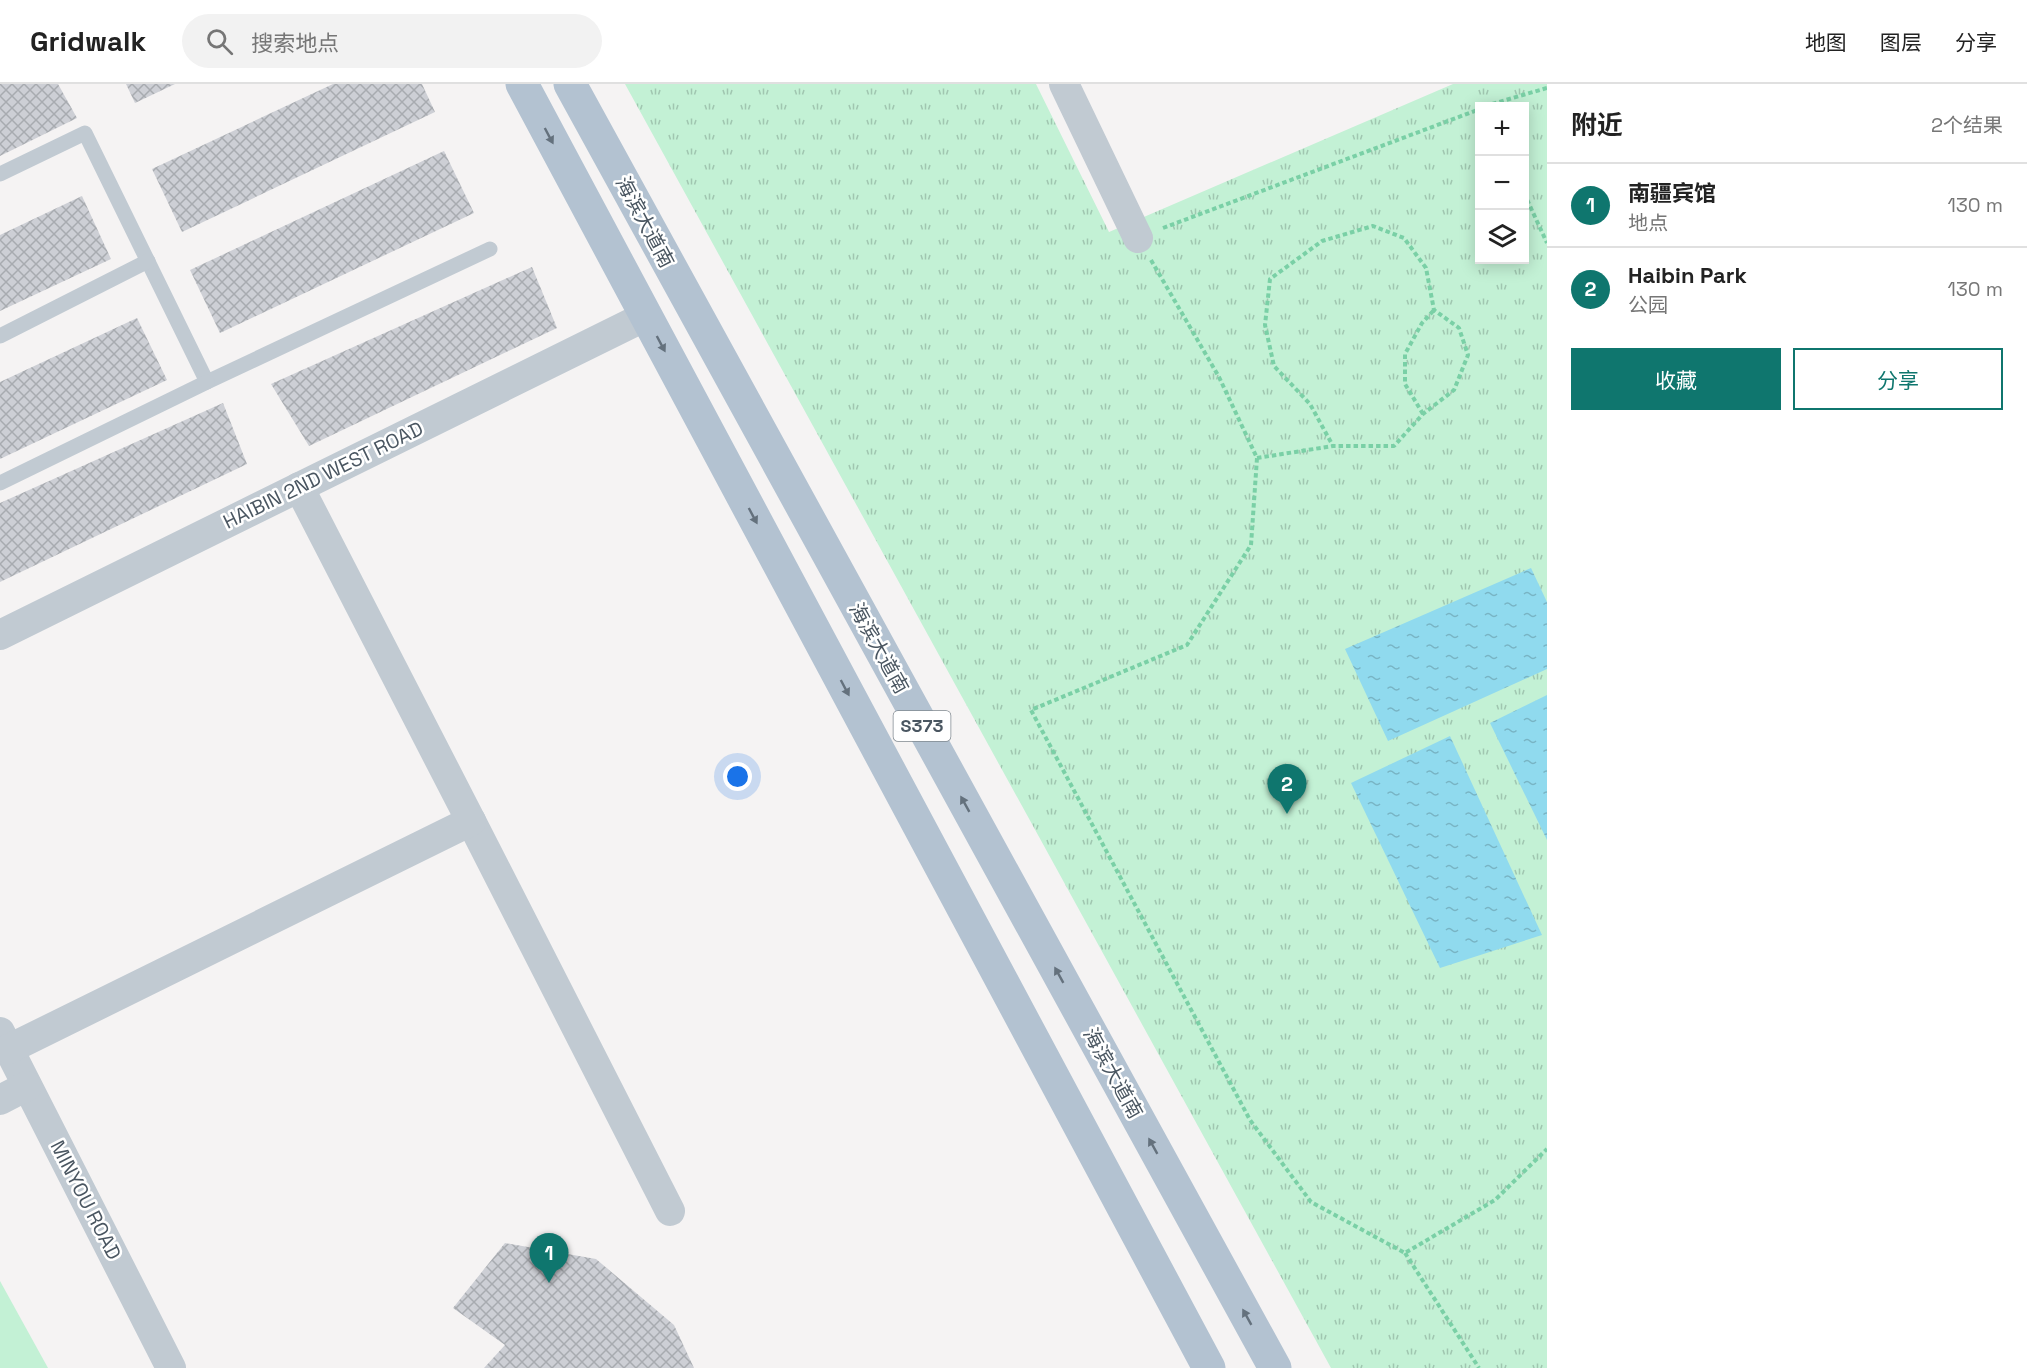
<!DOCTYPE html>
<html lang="zh">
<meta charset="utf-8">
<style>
:root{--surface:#fff;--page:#f2f2f2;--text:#222;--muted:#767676;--line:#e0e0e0;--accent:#0f766e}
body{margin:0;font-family:"Space Grotesk","Noto Sans SC",sans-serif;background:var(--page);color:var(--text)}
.controls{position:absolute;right:18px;top:18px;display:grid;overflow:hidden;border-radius:0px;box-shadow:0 3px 15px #0003}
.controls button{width:54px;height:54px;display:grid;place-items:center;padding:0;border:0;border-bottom:2px solid var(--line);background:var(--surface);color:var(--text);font:30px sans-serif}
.you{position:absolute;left:738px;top:693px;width:21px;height:21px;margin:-15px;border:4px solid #fff;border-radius:50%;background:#1a73e8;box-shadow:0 0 0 9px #1a73e833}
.badge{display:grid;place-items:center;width:39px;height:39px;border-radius:50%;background:var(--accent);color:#fff;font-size:20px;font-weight:700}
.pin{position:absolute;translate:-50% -50px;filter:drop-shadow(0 2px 3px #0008)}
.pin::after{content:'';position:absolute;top:32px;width:21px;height:18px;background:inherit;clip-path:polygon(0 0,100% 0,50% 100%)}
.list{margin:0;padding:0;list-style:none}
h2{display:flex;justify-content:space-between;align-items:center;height:78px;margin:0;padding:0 24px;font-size:26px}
h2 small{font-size:20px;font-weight:400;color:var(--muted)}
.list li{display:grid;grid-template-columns:39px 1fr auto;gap:18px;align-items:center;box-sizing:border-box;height:84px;padding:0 24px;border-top:2px solid var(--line)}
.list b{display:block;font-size:22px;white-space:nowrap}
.list p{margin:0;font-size:20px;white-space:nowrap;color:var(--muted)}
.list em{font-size:20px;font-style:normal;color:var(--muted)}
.actions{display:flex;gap:12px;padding:18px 24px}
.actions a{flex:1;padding:14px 0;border:2px solid var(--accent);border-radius:0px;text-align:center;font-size:21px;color:var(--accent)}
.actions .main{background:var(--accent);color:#fff}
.icon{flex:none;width:33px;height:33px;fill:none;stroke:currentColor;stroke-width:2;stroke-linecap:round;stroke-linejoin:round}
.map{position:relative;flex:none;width:1547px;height:1284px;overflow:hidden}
header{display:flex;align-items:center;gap:36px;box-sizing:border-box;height:84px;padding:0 30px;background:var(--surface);border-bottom:2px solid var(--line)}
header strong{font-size:28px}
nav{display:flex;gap:33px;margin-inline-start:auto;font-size:21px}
.search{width:420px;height:54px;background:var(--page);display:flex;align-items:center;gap:15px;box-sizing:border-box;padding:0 21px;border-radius:33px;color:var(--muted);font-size:22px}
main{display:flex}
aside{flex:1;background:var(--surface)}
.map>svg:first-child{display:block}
.park{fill:url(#park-tufts);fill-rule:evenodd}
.pitch{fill:#c3f1d5}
.water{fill:url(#water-ripples)}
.building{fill:url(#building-cross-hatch)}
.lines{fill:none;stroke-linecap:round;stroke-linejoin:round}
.path{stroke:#7ad0a6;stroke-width:4;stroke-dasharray:4.5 3;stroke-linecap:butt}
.lane{stroke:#c1cad2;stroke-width:15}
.street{stroke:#c1cad2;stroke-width:30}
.primary{stroke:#b3c2d1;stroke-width:33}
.oneway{fill:#64717d}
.labels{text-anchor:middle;stroke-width:5;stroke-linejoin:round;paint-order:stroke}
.shield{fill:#fff;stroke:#808990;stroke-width:1.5}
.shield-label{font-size:18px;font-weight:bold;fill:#4a5661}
.street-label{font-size:20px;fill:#4a5661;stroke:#fff}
</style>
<header>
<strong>Gridwalk</strong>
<div class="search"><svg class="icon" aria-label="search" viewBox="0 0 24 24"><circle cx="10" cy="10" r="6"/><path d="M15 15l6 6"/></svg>搜索地点</div>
<nav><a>地图</a><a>图层</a><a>分享</a></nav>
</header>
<main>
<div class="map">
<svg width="1547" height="1284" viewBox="0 0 1547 1284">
<defs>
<pattern id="park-tufts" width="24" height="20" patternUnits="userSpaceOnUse" patternTransform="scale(1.5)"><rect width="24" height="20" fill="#c3f1d5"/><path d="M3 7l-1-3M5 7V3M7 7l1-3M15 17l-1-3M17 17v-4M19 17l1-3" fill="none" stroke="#a0c6b0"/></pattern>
<pattern id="water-ripples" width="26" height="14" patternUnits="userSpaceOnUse" patternTransform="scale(1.5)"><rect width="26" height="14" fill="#90daee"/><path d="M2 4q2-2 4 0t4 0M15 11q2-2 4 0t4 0" fill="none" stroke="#78b4c4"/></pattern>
<pattern id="building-cross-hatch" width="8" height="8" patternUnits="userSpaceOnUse" patternTransform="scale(1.5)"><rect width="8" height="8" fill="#cdcfd5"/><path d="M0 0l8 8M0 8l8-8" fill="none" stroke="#a8abb0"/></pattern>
</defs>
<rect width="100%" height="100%" fill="#f5f3f3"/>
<!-- park -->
<path class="park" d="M 625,0 L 1036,0 L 1109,148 L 1453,0 L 1547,0 L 1547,1284 L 1331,1284 ZM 1480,22 L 1524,22 L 1524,176 L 1480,176 Z"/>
<!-- pitch -->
<path class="pitch" d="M 0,1197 L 48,1284 L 0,1284 Z"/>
<!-- water -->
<g class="water">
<path d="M 1531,484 L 1547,518 L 1547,585 L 1388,657 L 1345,565 Z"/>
<path d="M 1547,611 L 1547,756 L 1490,639 Z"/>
<path d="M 1450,652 L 1542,851 L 1440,884 L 1351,699 Z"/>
</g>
<!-- building -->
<g class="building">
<path d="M 0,0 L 58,0 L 77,34 L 0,72 Z"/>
<path d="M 126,0 L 175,0 L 135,19 Z"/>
<path d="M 333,0 L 422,0 L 435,28 L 182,148 L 152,85 Z"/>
<path d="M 444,67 L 474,129 L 220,249 L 190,186 Z"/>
<path d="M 82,112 L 111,175 L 0,227 L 0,151 Z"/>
<path d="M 532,183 L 557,244 L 309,362 L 271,300 Z"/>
<path d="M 137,234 L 167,296 L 0,375 L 0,298 Z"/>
<path d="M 223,319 L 247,380 L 0,498 L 0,419 Z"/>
<path d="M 505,1159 L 596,1175 L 674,1241 L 694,1284 L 484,1284 L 505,1261 L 453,1224 Z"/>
</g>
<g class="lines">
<!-- path -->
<g class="path">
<path d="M 1485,22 L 1547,4"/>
<path d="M 1524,109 L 1547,159"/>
<path d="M 1163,144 L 1480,25"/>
<path d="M 1151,176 L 1219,293 L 1257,374 L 1251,461 L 1187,561 L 1031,626 L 1250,1036 L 1311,1118 L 1405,1169 L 1495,1116 L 1547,1065"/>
<path d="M 1423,330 L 1405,300 L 1405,270 L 1422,239 L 1434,226"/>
<path d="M 1257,374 L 1333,362 L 1394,362 L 1423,330 L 1454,306 L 1468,271 L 1459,244 L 1434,226 L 1426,184 L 1404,154 L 1373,142 L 1322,157 L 1270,195 L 1265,241 L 1274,282 L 1310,320 L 1333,362"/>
<path d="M 1405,1169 L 1479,1284"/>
</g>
<!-- lane -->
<g class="lane">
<path d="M 0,90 L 85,49 L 207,298 L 490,165"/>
<path d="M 0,252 L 148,177"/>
<path d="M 0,399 L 207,298"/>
</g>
<!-- street -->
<g class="street">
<path d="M 1064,0 L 1138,154"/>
<path d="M 0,551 L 646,232"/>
<path d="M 471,737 L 670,1127"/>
<path d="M 0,948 L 171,1284"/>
<path d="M 9,965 L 471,737 L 299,403"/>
<path d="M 0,1016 L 27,1002"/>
</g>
<!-- primary -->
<g class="primary">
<path d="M 522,0 L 1209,1284"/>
<path d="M 570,0 L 1275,1284"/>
</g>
</g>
<!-- one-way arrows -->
<defs><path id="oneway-solid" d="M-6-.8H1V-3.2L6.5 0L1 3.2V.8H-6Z" transform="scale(1.5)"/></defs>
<g class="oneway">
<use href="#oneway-solid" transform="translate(549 52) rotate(62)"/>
<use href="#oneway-solid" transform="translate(661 260) rotate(62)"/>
<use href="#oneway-solid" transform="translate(753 432) rotate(62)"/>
<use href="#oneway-solid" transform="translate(845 604) rotate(62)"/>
<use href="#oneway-solid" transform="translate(965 720) rotate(-119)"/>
<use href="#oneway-solid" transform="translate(1059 891) rotate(-119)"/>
<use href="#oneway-solid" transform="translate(1153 1062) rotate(-119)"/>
<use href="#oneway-solid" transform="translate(1247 1233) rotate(-119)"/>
</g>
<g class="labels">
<!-- shield labels -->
<rect class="shield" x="893.5" y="627" width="57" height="30" rx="4.5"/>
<g class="shield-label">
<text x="922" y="648">S373</text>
</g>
<!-- street labels -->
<g class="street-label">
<text transform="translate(645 138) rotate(62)" y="7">海滨大道南</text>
<text transform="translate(323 391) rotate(-26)" y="7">HAIBIN 2ND WEST ROAD</text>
<text transform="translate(879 564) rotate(61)" y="7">海滨大道南</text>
<text transform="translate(1113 989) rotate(61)" y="7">海滨大道南</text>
<text transform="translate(86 1116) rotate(63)" y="7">MINYOU ROAD</text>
</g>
</g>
</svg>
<div class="controls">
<button>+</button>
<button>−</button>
<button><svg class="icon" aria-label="layers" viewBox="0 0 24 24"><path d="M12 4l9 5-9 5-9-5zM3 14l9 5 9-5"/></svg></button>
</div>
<div class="you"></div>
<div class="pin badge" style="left:549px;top:1199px">1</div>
<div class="pin badge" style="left:1287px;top:730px">2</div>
</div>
<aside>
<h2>附近<small>2个结果</small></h2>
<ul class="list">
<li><span class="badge">1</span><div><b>南疆宾馆</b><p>地点</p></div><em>130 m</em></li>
<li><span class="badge">2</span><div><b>Haibin Park</b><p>公园</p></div><em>130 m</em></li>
</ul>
<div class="actions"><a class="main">收藏</a><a>分享</a></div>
</aside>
</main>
